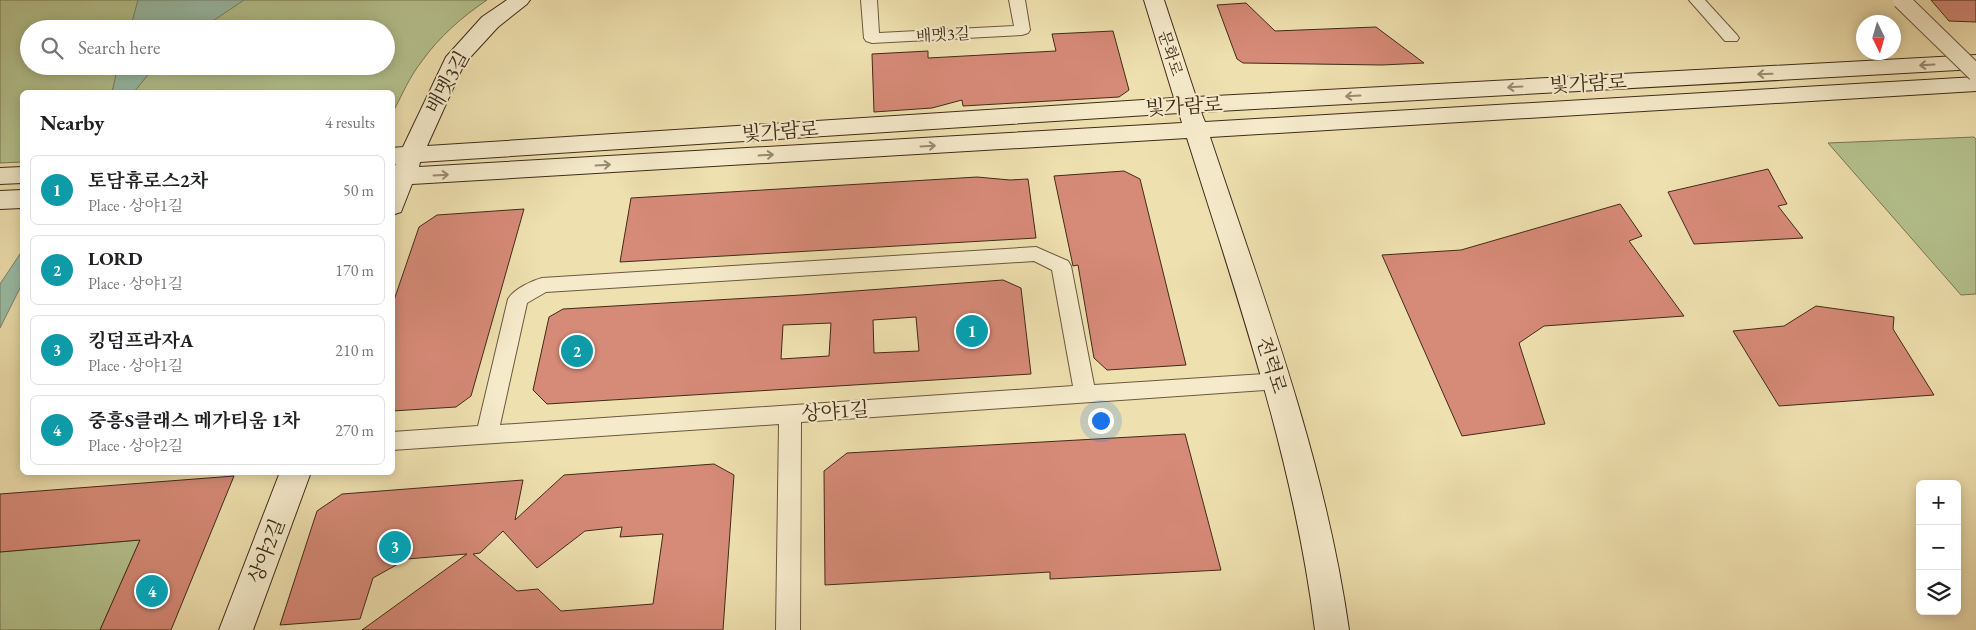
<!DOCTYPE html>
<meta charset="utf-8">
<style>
:root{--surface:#fff;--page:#f6f6f6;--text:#202124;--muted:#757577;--line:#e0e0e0;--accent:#ea580c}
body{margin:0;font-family:"EB Garamond","Noto Serif KR",serif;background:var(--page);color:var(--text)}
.controls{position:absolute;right:15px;bottom:15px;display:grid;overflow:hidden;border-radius:8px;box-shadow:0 2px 12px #0003}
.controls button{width:45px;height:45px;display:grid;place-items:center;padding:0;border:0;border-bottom:1px solid var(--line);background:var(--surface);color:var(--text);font:25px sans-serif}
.compass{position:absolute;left:1856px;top:15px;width:45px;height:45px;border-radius:50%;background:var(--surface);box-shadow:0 2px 12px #0003;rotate:175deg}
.you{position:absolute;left:1100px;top:420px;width:18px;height:18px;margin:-12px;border:4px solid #fff;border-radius:50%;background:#1a73e8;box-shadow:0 0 0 8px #1a73e833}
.badge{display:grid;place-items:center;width:32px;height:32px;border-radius:50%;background:var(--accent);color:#fff;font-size:16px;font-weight:700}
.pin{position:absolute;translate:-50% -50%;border:2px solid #fff;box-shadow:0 1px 5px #0006}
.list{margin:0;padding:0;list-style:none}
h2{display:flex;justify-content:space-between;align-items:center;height:65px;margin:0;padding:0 20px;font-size:21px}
h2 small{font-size:16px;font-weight:400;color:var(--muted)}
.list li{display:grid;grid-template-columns:32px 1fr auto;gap:15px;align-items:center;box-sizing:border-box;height:70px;margin:0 10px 10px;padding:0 10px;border:1px solid var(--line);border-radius:8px}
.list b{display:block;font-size:19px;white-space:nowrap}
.list p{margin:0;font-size:16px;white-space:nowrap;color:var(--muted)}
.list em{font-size:16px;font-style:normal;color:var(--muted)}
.icon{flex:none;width:28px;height:28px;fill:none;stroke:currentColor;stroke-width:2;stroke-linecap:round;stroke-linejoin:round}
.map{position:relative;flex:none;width:1976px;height:630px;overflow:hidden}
.search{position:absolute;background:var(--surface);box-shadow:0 2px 12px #0003;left:20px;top:20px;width:375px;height:55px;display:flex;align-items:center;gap:12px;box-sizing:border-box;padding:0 18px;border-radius:28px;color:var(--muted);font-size:19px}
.panel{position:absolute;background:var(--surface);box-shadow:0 2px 12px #0003;left:20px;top:90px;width:375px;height:385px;border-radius:8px}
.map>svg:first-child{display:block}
.green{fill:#b5c38e;stroke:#7a7754;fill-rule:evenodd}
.water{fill:#9abda7;stroke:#76836e}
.building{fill:#d68a78;stroke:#402b19;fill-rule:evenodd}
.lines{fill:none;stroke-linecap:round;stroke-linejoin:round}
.street-casing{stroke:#6c583e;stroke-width:2}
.secondary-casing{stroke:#402b19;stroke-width:2}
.street{fill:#f5ebcb;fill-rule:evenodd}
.secondary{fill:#f5ebcb;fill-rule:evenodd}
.street-bridge-casing{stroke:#6c583e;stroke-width:19;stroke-linecap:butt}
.street-bridge{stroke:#f5ebcb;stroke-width:17}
.oneway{stroke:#9a8b72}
.labels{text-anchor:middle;stroke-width:4;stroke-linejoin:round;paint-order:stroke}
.far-street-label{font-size:16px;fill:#402b19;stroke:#f5ebcb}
.street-label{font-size:20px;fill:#402b19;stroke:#f5ebcb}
</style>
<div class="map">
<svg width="1976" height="630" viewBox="0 0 1976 630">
<rect width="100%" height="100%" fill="#efe0af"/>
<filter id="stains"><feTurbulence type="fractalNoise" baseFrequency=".004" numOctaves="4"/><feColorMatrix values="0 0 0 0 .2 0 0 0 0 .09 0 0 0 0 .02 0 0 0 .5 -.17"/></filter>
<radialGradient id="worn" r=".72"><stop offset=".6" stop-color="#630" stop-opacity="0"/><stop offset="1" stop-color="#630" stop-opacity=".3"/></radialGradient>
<!-- green -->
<g class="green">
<path d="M 0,0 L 487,0 C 463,16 439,37 422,61 C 410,76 402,95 393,112 L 392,92 L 22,92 L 22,162 L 0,163 ZM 29,29 L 386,29 L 386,66 L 29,66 Z"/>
<path d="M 1974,137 L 1976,139 L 1976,294 L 1961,295 L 1828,143 Z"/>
<path d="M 140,540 L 100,630 L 0,630 L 0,552 Z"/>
</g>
<!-- water -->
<g class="water">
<path d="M 138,0 L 244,0 L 201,29 L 130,29 Z"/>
<path d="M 118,66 L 155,66 L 134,92 L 112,92 Z"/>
<path d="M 22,251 L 22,284 L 0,328 L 0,284 Z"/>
</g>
<!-- building -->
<g class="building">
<path d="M 1931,0 L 1976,0 L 1976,22 L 1949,21 Z"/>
<path d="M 1246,3 L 1275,31 L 1376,27 L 1424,63 L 1382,65 L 1243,63 L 1237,59 L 1217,5 Z"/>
<path d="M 1113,31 L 1129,90 L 1119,97 L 963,106 L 962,100 L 932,108 L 874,112 L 872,54 L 928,51 L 928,58 L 1056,51 L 1052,34 Z"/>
<path d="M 1768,169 L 1787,204 L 1778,206 L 1803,238 L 1694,244 L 1668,192 Z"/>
<path d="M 1124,171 L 1140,179 L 1186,365 L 1107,370 L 1094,358 L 1078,265 L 1073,266 L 1054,176 Z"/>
<path d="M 977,177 L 1010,180 L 1028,179 L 1036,238 L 620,262 L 631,198 Z"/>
<path d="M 1620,204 L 1642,236 L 1629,241 L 1684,316 L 1544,326 L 1519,343 L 1545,424 L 1462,436 L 1382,255 L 1461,250 Z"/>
<path d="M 524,209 L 471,396 L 456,407 L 392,411 L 392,306 L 419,227 L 437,215 Z"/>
<path d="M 1003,280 L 1021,288 L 1031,374 L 547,404 L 533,390 L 549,317 L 563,309 L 801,295 ZM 916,317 L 919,351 L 874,353 L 873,320 ZM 831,323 L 829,356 L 781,359 L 783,325 Z"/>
<path d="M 1816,306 L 1894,317 L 1893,329 L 1934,395 L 1779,406 L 1733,331 L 1784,326 Z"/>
<path d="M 1185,434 L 1221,570 L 1050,579 L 1050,572 L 825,585 L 824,471 L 847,453 Z"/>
<path d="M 714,464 L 734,475 L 723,630 L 362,630 L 467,554 L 407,559 L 373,578 L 360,619 L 280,625 L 317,511 L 342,494 L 523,480 L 515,520 L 564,475 ZM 622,527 L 620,537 L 663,534 L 653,604 L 561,611 L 538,589 L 517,591 L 473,554 L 480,553 L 503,531 L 537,568 L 585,531 Z"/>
<path d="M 234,476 L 171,630 L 100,630 L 140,540 L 0,552 L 0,494 Z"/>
</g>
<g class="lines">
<!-- street casing -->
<g class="street-casing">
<g id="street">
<path d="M 861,0 L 877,0 L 879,33 L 1014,26 L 1009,0 L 1025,0 L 1030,30 L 1028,33 L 1022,35 L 872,43 L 866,41 L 864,38 Z"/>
<path d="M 1689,0 L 1705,0 L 1737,35 L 1739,38 L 1737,41 L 1725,41 Z"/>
<path d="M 1036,247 L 1068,261 L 1071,266 L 1094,385 L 1278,373 L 1285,375 L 1289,381 L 1285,387 L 1278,389 L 801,422 L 800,630 L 776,630 L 779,424 L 392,450 L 392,432 L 478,426 L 508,299 C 514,289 531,281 542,278 ZM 1034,261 L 1052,270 L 1073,386 L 500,425 L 527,303 L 546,292 Z"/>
</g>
</g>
<!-- secondary casing -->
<g class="secondary-casing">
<g id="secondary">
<path d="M 507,0 L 530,0 L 527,4 L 498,27 L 464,64 L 427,146 L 1174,98 L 1144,0 L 1164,0 L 1196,97 L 1976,55 L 1976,69 L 1201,112 L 1205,122 L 1976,77 L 1976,91 L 1210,137 C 1264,299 1325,460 1349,630 L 1315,630 C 1294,461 1238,300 1187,138 L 412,184 L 401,212 L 392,215 L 392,169 L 396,164 L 392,164 L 392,148 L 403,147 L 446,57 L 482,17 ZM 1179,113 L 1182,123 L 419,167 L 420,162 Z"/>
<path d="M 22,167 L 22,183 L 0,184 L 0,168 Z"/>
<path d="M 22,190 L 22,208 L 0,209 L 0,191 Z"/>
<path d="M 280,472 L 311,472 L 253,630 L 219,630 Z"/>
</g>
</g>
<!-- street -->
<use href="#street" class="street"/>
<!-- secondary -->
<use href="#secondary" class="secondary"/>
<!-- street-bridge casing -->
<g class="street-bridge-casing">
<path id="street-bridge" d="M 1901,0 L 1976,73"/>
</g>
<!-- street-bridge -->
<use href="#street-bridge" class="street-bridge"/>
</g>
<!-- one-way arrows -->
<defs><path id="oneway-shaft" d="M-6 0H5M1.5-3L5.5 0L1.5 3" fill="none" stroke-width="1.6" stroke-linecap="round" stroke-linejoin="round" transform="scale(1.25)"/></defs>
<g class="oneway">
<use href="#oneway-shaft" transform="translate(1927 65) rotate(177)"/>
<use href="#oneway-shaft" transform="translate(1765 74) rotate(178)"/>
<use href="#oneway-shaft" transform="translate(1515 87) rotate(177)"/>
<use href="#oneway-shaft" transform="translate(1353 96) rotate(177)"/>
<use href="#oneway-shaft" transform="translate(928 146) rotate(-3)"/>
<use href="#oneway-shaft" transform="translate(766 155) rotate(-3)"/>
<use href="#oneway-shaft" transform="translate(603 165) rotate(-3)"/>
<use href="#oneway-shaft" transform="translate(441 175) rotate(-3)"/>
</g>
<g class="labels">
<!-- far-street labels -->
<g class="far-street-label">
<text transform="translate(943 34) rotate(-3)" y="6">배멧3길</text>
<text transform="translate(1171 53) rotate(72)" y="6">문화로</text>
</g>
<!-- street labels -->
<g class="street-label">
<text transform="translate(447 82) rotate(-61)" y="7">배멧3길</text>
<text transform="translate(1588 83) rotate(-3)" y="7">빛가람로</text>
<text transform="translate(1184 106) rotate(-3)" y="7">빛가람로</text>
<text transform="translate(780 131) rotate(-4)" y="7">빛가람로</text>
<text transform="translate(1272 365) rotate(73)" y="7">전력로</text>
<text transform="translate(835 411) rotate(-4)" y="7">상야1길</text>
<text transform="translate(266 551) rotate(-69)" y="7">상야2길</text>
</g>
</g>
<rect width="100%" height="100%" filter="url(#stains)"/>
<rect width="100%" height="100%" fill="url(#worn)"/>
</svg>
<div class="controls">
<button>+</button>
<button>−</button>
<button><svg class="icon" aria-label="layers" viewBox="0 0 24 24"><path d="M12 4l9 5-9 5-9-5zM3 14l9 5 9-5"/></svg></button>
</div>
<svg class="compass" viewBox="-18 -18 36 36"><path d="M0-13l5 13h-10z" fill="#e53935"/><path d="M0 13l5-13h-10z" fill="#757577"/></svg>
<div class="you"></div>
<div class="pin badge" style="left:972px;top:331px;background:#0f9aa8">1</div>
<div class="pin badge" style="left:577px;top:351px;background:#0f9aa8">2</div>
<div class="pin badge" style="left:395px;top:547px;background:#0f9aa8">3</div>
<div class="pin badge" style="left:152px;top:591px;background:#0f9aa8">4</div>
<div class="search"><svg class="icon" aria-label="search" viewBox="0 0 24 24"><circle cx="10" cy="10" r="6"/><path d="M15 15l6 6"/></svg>Search here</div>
<section class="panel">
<h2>Nearby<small>4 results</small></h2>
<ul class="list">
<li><span class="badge" style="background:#0f9aa8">1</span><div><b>토담휴로스2차</b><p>Place · 상야1길</p></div><em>50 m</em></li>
<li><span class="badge" style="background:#0f9aa8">2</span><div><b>LORD</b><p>Place · 상야1길</p></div><em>170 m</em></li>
<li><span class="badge" style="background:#0f9aa8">3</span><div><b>킹덤프라자A</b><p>Place · 상야1길</p></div><em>210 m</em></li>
<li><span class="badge" style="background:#0f9aa8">4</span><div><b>중흥S클래스 메가티움 1차</b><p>Place · 상야2길</p></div><em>270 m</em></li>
</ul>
</section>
</div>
